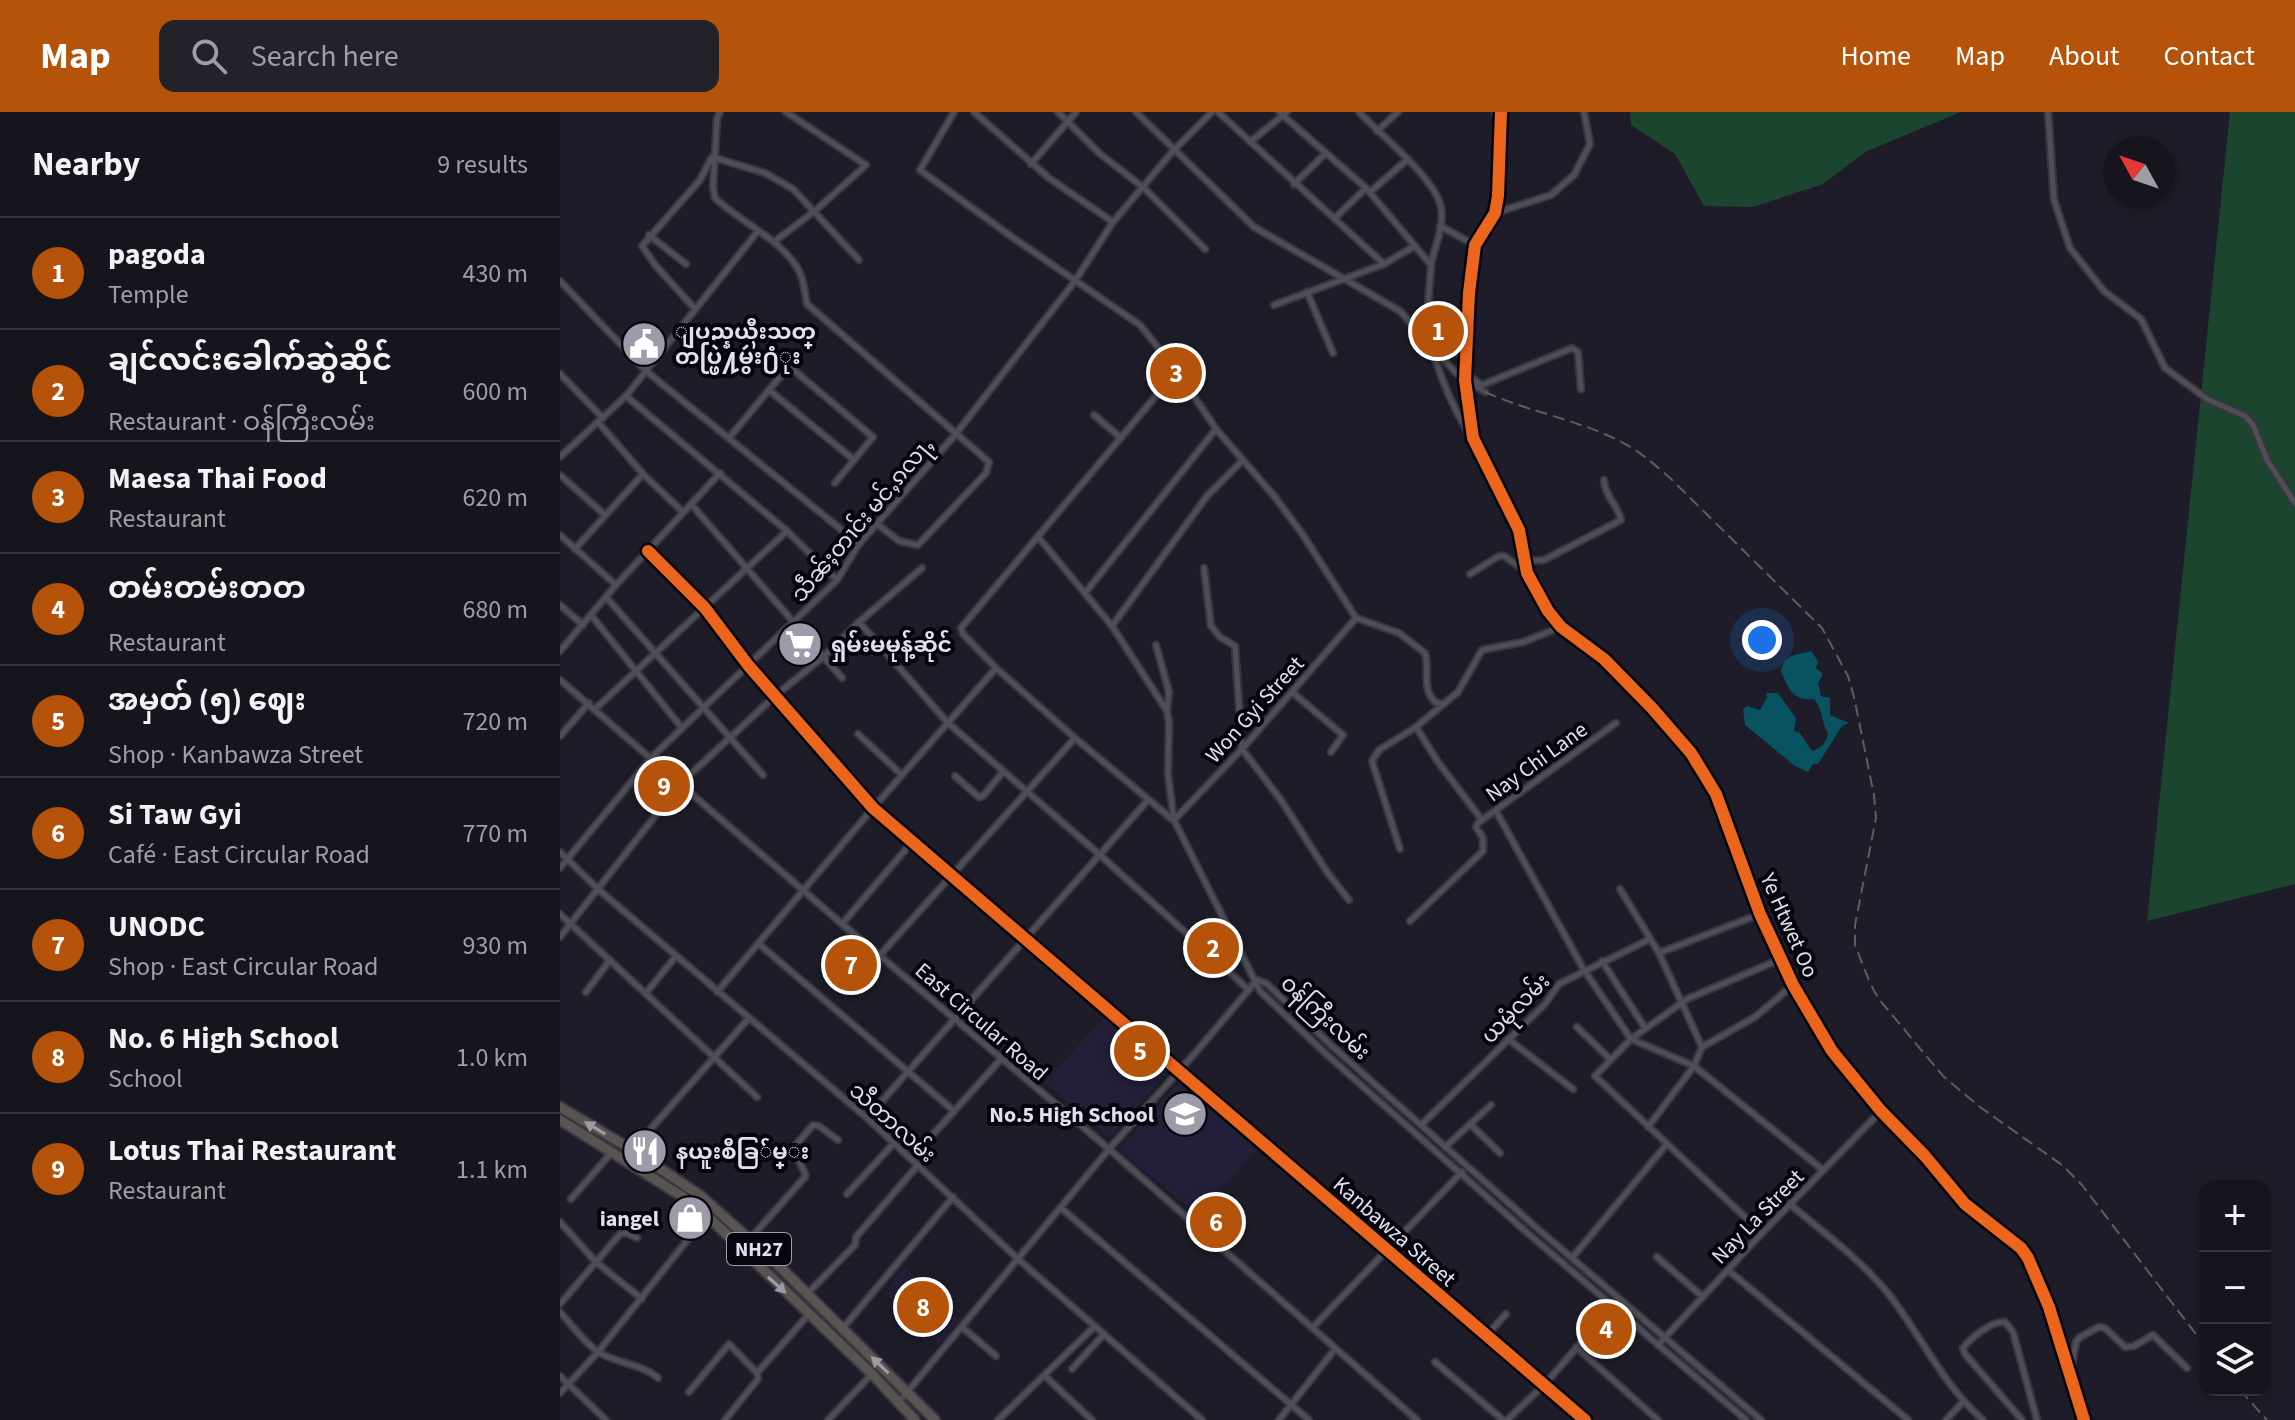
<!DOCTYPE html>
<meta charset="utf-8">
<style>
:root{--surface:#16151e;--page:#23222b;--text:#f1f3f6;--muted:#9e9fa4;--line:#35343c;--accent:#b45309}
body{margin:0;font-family:"Source Sans 3","Noto Sans Myanmar",sans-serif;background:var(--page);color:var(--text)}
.controls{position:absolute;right:24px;bottom:24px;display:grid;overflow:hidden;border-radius:16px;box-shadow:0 4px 12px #0003}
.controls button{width:72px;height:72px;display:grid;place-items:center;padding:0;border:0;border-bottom:2px solid var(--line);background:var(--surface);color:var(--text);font:40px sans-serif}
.compass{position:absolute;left:1543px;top:24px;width:72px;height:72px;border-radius:50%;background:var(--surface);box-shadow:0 4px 12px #0003;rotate:310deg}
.you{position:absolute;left:1202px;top:528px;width:28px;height:28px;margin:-20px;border:6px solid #fff;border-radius:50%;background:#1a73e8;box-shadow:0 0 0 12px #1a73e833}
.badge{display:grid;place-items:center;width:52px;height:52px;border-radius:50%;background:var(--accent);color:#fff;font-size:26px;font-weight:700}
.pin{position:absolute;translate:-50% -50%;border:4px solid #fff;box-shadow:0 2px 8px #0006}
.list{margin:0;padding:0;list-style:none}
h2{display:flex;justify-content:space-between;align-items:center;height:104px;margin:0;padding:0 32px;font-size:34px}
h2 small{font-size:26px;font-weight:400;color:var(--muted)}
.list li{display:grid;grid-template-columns:52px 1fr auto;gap:24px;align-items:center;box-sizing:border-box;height:112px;padding:0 32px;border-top:2px solid var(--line)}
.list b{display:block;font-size:30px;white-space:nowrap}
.list p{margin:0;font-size:26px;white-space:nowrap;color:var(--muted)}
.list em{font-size:26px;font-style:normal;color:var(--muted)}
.icon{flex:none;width:44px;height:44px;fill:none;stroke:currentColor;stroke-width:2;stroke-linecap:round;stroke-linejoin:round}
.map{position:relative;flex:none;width:1735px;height:1308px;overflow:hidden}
header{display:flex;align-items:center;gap:48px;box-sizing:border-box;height:112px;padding:0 40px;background:var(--accent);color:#fff}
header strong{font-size:38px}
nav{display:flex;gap:44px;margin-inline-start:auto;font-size:28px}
.search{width:560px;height:72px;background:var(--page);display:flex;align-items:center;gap:20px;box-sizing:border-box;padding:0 28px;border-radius:16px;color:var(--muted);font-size:30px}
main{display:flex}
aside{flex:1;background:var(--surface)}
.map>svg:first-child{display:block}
.built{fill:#231f38}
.green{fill:#1b452e}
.water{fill:#09525f}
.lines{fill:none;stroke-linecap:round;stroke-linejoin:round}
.minor-casing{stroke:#383741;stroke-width:9}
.trunk-casing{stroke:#383741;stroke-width:13}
.minor{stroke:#4f4e57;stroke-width:5}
.trunk{stroke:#595452;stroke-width:9}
.rail{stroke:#5e5d65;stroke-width:2;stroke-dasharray:12 6;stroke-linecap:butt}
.cycleway-casing{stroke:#06050d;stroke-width:17}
.cycleway{stroke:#eb651d;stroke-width:12}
.oneway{fill:#9e9aa1}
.labels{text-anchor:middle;stroke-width:8;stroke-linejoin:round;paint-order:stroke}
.shield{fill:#06050d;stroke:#a09eac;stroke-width:2}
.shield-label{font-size:20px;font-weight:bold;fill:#e2e0f0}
.poi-label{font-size:22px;font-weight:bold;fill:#e2e0f0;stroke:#06050d;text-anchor:start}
.street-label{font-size:22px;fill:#e2e0f0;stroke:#06050d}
</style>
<header>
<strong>Map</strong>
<div class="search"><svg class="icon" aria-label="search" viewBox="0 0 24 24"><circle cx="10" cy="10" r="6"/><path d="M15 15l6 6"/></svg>Search here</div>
<nav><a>Home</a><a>Map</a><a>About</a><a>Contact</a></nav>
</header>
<main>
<aside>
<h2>Nearby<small>9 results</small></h2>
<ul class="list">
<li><span class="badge">1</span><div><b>pagoda</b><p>Temple</p></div><em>430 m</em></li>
<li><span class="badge">2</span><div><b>ချင်လင်းခေါက်ဆွဲဆိုင်</b><p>Restaurant · ဝန်ကြီးလမ်း</p></div><em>600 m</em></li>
<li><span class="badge">3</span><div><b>Maesa Thai Food</b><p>Restaurant</p></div><em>620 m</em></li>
<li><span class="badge">4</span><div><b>တမ်းတမ်းတတ</b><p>Restaurant</p></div><em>680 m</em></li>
<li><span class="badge">5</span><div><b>အမှတ် (၅) ဈေး</b><p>Shop · Kanbawza Street</p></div><em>720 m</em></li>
<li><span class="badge">6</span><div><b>Si Taw Gyi</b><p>Café · East Circular Road</p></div><em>770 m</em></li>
<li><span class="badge">7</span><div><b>UNODC</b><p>Shop · East Circular Road</p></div><em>930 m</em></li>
<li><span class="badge">8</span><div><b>No. 6 High School</b><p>School</p></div><em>1.0 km</em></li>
<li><span class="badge">9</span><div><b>Lotus Thai Restaurant</b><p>Restaurant</p></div><em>1.1 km</em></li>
</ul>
</aside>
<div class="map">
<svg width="1735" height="1308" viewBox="0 0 1735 1308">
<rect width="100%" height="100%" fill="#1e1c28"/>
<!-- built -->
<g class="built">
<path d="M 546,904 L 609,958 L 550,1026 L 484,970 Z"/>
<path d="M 620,969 L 699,1036 L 637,1102 L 559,1037 Z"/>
<path d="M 345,1155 L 400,1208 L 379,1233 L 325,1181 Z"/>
</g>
<!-- green -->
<g class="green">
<path d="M 1070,0 L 1401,0 L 1307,39 L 1263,72 L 1193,95 L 1144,94 L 1115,42 L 1071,13 Z"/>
<path d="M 1670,0 L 1735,0 L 1735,772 L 1587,809 Z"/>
</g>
<!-- water -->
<path class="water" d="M 1251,539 L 1258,549 L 1256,556 L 1263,562 L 1258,571 L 1261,584 L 1270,586 L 1270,603 L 1289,611 L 1282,614 L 1258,652 L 1253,652 L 1248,660 L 1235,654 L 1185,613 L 1183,597 L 1187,594 L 1200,598 L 1207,585 L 1206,581 L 1218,581 L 1236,606 L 1234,619 L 1240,621 L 1252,639 C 1261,637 1267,630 1268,621 C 1261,611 1263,597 1254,587 C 1233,589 1229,578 1221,559 C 1225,542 1236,543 1251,539 Z"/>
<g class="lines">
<!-- minor casing -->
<g class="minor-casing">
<g id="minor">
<path d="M 160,0 L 157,7 L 153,75 L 155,86 C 180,110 225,129 240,161 C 244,170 245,182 247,192 L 429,350 L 426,361 L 358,433 L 339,429 L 317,412"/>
<path d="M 394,0 L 360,58 L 452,125 L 580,213 L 617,259 L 656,317 L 715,385 L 743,423 L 796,506 L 839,521 L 865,541 C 870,559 861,575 875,590 L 882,592"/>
<path d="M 414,0 L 489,66 L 553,110"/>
<path d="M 498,0 L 539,41 L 584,76 L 645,137"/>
<path d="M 576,0 L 694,115 L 840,199 L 897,262 L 925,280"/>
<path d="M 658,0 L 824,152"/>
<path d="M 719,0 L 806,76 L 871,153 C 870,172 867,191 869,210 C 870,245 892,296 912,326"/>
<path d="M 799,0 C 819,21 878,69 881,96 C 884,114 875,135 871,152"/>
<path d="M 935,0 L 941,11"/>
<path d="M 941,0 L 938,84 L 935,101 L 915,133 L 909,181 L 905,268 L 913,326 L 959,418 L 967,461 L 988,499 L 1001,515 L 1044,547 L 1092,596 L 1131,641 L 1156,682 L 1200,802 L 1233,873 L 1272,939 L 1321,999 L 1365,1044 L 1405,1092 L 1461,1136 L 1468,1146 L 1489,1195 L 1524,1308"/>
<path d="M 1488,0 L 1494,88 L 1510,136 L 1544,179 L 1581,207 L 1605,256 L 1647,287 L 1685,304 L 1693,313 L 1707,348 L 1735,391"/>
<path d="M 817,19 L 838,0"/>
<path d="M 690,30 L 727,0"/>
<path d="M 471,52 L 516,0"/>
<path d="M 734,72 L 765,42"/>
<path d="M 810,80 L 848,47"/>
<path d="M 935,101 L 991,83 L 1014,63 L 1030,32 L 1024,0"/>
<path d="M 775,106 L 806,76"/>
<path d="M 880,114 L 915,133"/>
<path d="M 89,123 L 126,152"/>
<path d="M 215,129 L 256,98 L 306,53 L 226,0"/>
<path d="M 0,169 L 86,259 L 299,432"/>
<path d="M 747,180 L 773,241"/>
<path d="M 714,193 L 824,152 L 855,134"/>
<path d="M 135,197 L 96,154 L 82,134 L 140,68 L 152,45 L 205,61 L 233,77 L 299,148"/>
<path d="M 873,225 L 883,235 L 906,244"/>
<path d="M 0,262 L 43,306"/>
<path d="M 906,262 L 922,273 L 1012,236 L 1018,240 L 1021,277"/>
<path d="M 209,278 L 294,348"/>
<path d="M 66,284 L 227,419 L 277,468"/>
<path d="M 534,303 L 561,326"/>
<path d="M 38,310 L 83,362 L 123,400"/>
<path d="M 169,326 L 229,254 L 313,325 L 275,371"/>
<path d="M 0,345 L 66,284 L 198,119"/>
<path d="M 0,363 L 45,403"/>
<path d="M 131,392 L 282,566"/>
<path d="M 0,423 L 56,473"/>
<path d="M 479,426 L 552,514 L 607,599 L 609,611 L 608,663 L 614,708 L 700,879 L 765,941 L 971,1124 L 1186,1308"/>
<path d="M 15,437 L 83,362"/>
<path d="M 88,439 L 145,496 L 188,553 L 313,696 L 1025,1308"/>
<path d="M 966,449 L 984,448 L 1061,408 C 1058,393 1044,383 1044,368"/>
<path d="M 644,456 L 651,514 L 660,525 L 675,534 L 682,637 L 721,688 L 767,760 L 789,788"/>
<path d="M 910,462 L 939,444 L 944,444 L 967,460"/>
<path d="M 525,481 L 656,317"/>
<path d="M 46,485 L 203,663"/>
<path d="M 0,493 L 23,513"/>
<path d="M 31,503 L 122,616"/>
<path d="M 299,510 L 388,611 L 540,743 L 689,878"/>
<path d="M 552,514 L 647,384 L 682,349"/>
<path d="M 596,533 L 609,580 L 607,598"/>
<path d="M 0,539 L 56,473 L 160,361"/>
<path d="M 0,568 L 282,812 L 549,1037 L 857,1308"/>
<path d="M 732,580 L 783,623 L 771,640"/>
<path d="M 35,597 L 227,419"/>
<path d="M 856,615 L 878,650 L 922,708"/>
<path d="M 298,622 L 342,663"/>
<path d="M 0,624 L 29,591"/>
<path d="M 395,664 L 419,685 L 423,684 L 443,660"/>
<path d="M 936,699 L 1024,858 L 1071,927 L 1134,954 L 1263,1058"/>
<path d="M 613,708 L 515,626 L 436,556 L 403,522 L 401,516 L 616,260"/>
<path d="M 614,708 L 682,637 L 796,506"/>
<path d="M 840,737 L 812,649 L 819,638 L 856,615 L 898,580 L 922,538 L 963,530 L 1001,515"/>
<path d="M 0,740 L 39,778 L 307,1006 L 458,1147 L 642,1308"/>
<path d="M 0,756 L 92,645 L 277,468 L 299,432 L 395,323 L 515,169 L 553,110 L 613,39 L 652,0"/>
<path d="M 1060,777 L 1099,841 L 1142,935"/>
<path d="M 0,802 L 197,985"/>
<path d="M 850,809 L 923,739 L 923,726 L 916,715 L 918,711 L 1056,611"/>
<path d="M 282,812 L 352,730"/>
<path d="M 0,825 L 121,671 L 215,584 L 263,545 L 299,510 L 362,456"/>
<path d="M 199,832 L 394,999"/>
<path d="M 1099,841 L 1200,802"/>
<path d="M 320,843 L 515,626"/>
<path d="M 1042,849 L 1085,916"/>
<path d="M 698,868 L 707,872 L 772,934 L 978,1117 L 1201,1308"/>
<path d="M 26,880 L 50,848"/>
<path d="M 157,880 L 313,696 L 436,556"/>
<path d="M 86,881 L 116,844"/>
<path d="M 1017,915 L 1050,947"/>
<path d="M 948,927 L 1013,977"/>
<path d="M 307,1006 L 588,688"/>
<path d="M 910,1012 L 940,1041"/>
<path d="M 861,1013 L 985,892 L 999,872 L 1090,827"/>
<path d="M 1088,1015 L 1134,954 L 1142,935 L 1195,905 L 1233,873"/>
<path d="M 885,1035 L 931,993"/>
<path d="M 64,1047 L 189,906"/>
<path d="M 351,1047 L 441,947"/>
<path d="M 287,1082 L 334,1031"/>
<path d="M 11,1087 L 52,1040"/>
<path d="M 1231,1093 C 1265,1122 1303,1149 1331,1185 C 1362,1226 1384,1274 1423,1308"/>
<path d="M 501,1096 L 749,1308"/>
<path d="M 0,1110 L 36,1150 L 82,1187"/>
<path d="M 1202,1121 L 1035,964 L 1071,927 L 1127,887 L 1221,847"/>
<path d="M 181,1137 L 245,1065 L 245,1061 L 234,1040 L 235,1034 L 253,1013 L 259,1014 L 278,1028"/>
<path d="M 1097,1145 L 1143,1185"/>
<path d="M 1012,1146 L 1106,1033"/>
<path d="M 1168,1158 L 1348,1308"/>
<path d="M 247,1182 L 295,1133 L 296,1125 L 358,1053"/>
<path d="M 0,1192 L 60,1122 L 67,1121 L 77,1126"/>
<path d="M 0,1200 C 12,1213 25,1232 40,1241 C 59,1252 82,1252 98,1266"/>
<path d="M 402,1215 L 436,1244"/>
<path d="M 753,1215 L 902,1060"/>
<path d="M 283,1216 L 393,1085"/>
<path d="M 927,1223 L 946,1202"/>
<path d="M 1098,1233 L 1202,1121 L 1321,999"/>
<path d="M 1016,1235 L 1098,1308"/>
<path d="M 875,1250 L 943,1308"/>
<path d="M 512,1257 L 544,1222"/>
<path d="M 1511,1258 L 1516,1230 L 1520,1225 L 1539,1215 L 1545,1216 L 1565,1235 L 1574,1234 L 1593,1223 L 1627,1256"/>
<path d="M 0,1264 L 46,1308"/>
<path d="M 485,1264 L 532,1308"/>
<path d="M 129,1280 L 169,1232 L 197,1261 L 249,1202"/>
<path d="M 0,1281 L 38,1240 L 148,1102"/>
<path d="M 339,1290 L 549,1037 L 636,940 L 697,868"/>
<path d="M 165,1308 L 198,1267 L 197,1261"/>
<path d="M 268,1308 L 311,1263"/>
<path d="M 438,1308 L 535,1214"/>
<path d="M 719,1308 L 775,1237"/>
<path d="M 947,1308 L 985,1272 L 1059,1187"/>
<path d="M 1386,1308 L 1403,1290"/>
<path d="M 1462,1308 L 1405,1242 L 1403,1236 C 1412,1225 1431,1209 1445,1210 L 1453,1220 L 1477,1308"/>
</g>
</g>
<!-- trunk casing -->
<g class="trunk-casing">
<g id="trunk">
<path d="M 0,995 L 71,1037 L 141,1084 L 218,1153 L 375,1308"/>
<path d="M 0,1008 L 136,1093 L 312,1262 L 355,1308"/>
</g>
</g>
<!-- minor -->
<use href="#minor" class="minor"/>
<!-- trunk -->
<use href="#trunk" class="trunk"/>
<!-- rail -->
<g class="rail">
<path d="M 925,280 C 969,300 1024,309 1065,332 C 1082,341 1096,354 1110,366 L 1262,516 L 1288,564 L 1294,585 L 1314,683 L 1316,706 L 1295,813 L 1295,833 L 1310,871 L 1318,886 L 1383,964 L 1420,995 L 1502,1053 L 1522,1073 L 1645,1234"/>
<path d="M 1680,1278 L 1707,1308"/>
</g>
<!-- cycleway casing -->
<g class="cycleway-casing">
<g id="cycleway">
<path d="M 941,0 L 938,84 L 935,101 L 915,133 L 909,181 L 905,268 L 913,326 L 959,418 L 967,461 L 988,499 L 1001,515 L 1044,547 L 1092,596 L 1131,641 L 1156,682 L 1200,802 L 1233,873 L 1272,939 L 1321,999 L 1365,1044 L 1405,1092 L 1461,1136 L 1468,1146 L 1489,1195 L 1524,1308"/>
<path d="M 88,439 L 145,496 L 188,553 L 313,696 L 1025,1308"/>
</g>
</g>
<!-- cycleway -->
<use href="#cycleway" class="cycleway"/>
</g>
<!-- one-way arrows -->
<defs><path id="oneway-solid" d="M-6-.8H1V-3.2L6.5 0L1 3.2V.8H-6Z" transform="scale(2)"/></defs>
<g class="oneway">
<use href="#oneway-solid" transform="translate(35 1016) rotate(-149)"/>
<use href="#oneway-solid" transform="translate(217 1173) rotate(42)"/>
<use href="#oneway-solid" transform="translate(320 1253) rotate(-136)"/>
</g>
<!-- icons -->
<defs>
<g id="civic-disc" transform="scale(2.3)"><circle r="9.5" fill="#9d9baa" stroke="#06050d"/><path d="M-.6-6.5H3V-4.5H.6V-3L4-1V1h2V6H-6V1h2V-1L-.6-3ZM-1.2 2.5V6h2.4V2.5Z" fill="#fff"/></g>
<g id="supermarket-disc" transform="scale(2.3)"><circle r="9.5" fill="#9d9baa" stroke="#06050d"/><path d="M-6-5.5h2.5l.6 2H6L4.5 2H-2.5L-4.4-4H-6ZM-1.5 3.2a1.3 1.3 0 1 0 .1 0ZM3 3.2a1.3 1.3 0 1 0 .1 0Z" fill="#fff"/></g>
<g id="school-disc" transform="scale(2.3)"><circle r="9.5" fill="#9d9baa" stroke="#06050d"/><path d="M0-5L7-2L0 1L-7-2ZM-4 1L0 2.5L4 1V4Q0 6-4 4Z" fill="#fff"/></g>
<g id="restaurant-disc" transform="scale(2.3)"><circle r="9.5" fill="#9d9baa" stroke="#06050d"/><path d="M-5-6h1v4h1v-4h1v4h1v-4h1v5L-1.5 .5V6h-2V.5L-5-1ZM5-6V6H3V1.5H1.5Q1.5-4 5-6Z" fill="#fff"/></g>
<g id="shop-disc" transform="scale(2.3)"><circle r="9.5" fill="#9d9baa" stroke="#06050d"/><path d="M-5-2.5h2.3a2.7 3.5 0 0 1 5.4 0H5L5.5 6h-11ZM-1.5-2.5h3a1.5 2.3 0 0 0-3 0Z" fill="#fff"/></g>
</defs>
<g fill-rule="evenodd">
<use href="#civic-disc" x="84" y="232"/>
<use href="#supermarket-disc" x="240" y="532"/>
<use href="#school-disc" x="625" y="1002"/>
<use href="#restaurant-disc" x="85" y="1039"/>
<use href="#shop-disc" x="130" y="1106"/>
</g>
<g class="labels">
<!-- shield labels -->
<rect class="shield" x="167" y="1121" width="64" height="32" rx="6"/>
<g class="shield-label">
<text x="199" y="1144">NH27</text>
</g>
<!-- poi labels -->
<g class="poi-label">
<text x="115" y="227">ျပည္နယ္မီးသတ္<tspan x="115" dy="25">တပ္ဖြဲ႔မွဴး႐ံုး</tspan></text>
<text x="271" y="540">ရှမ်းမမုန့်ဆိုင်</text>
<text x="594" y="1010" text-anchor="end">No.5 High School</text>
<text x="116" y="1047">နယူးစီခြ်မ္း</text>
<text x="99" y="1114" text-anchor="end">iangel</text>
</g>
<!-- street labels -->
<g class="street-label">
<text transform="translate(302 407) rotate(-50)" y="8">သဵၼ်ႈတၢင်း မင်ႇၵလႃႇ</text>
<text transform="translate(694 597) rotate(-48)" y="8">Won Gyi Street</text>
<text transform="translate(976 649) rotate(-36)" y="8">Nay Chi Lane</text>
<text transform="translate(1230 813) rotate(66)" y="8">Ye Htwet Oo</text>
<text transform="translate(955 896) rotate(-46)" y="8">ယမုံလမ်း</text>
<text transform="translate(766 905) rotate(43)" y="8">ဝန်ကြီးလမ်း</text>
<text transform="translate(422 909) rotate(41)" y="8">East Circular Road</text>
<text transform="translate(333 1010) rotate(42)" y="8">သီတာလမ်း</text>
<text transform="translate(1197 1104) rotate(-46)" y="8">Nay La Street</text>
<text transform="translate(835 1119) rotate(41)" y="8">Kanbawza Street</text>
</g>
</g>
</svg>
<div class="controls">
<button>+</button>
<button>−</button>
<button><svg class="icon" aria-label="layers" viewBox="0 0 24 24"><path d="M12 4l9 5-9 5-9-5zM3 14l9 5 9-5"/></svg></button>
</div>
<svg class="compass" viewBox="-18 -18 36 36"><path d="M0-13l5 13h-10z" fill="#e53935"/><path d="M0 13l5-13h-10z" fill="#9e9fa4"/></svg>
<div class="you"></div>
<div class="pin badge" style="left:878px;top:219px">1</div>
<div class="pin badge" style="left:653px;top:836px">2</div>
<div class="pin badge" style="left:616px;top:261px">3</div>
<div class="pin badge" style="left:1046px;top:1217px">4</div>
<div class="pin badge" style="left:580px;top:939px">5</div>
<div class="pin badge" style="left:656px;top:1110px">6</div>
<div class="pin badge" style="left:291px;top:853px">7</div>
<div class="pin badge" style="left:363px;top:1195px">8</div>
<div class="pin badge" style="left:104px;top:674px">9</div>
</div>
</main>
